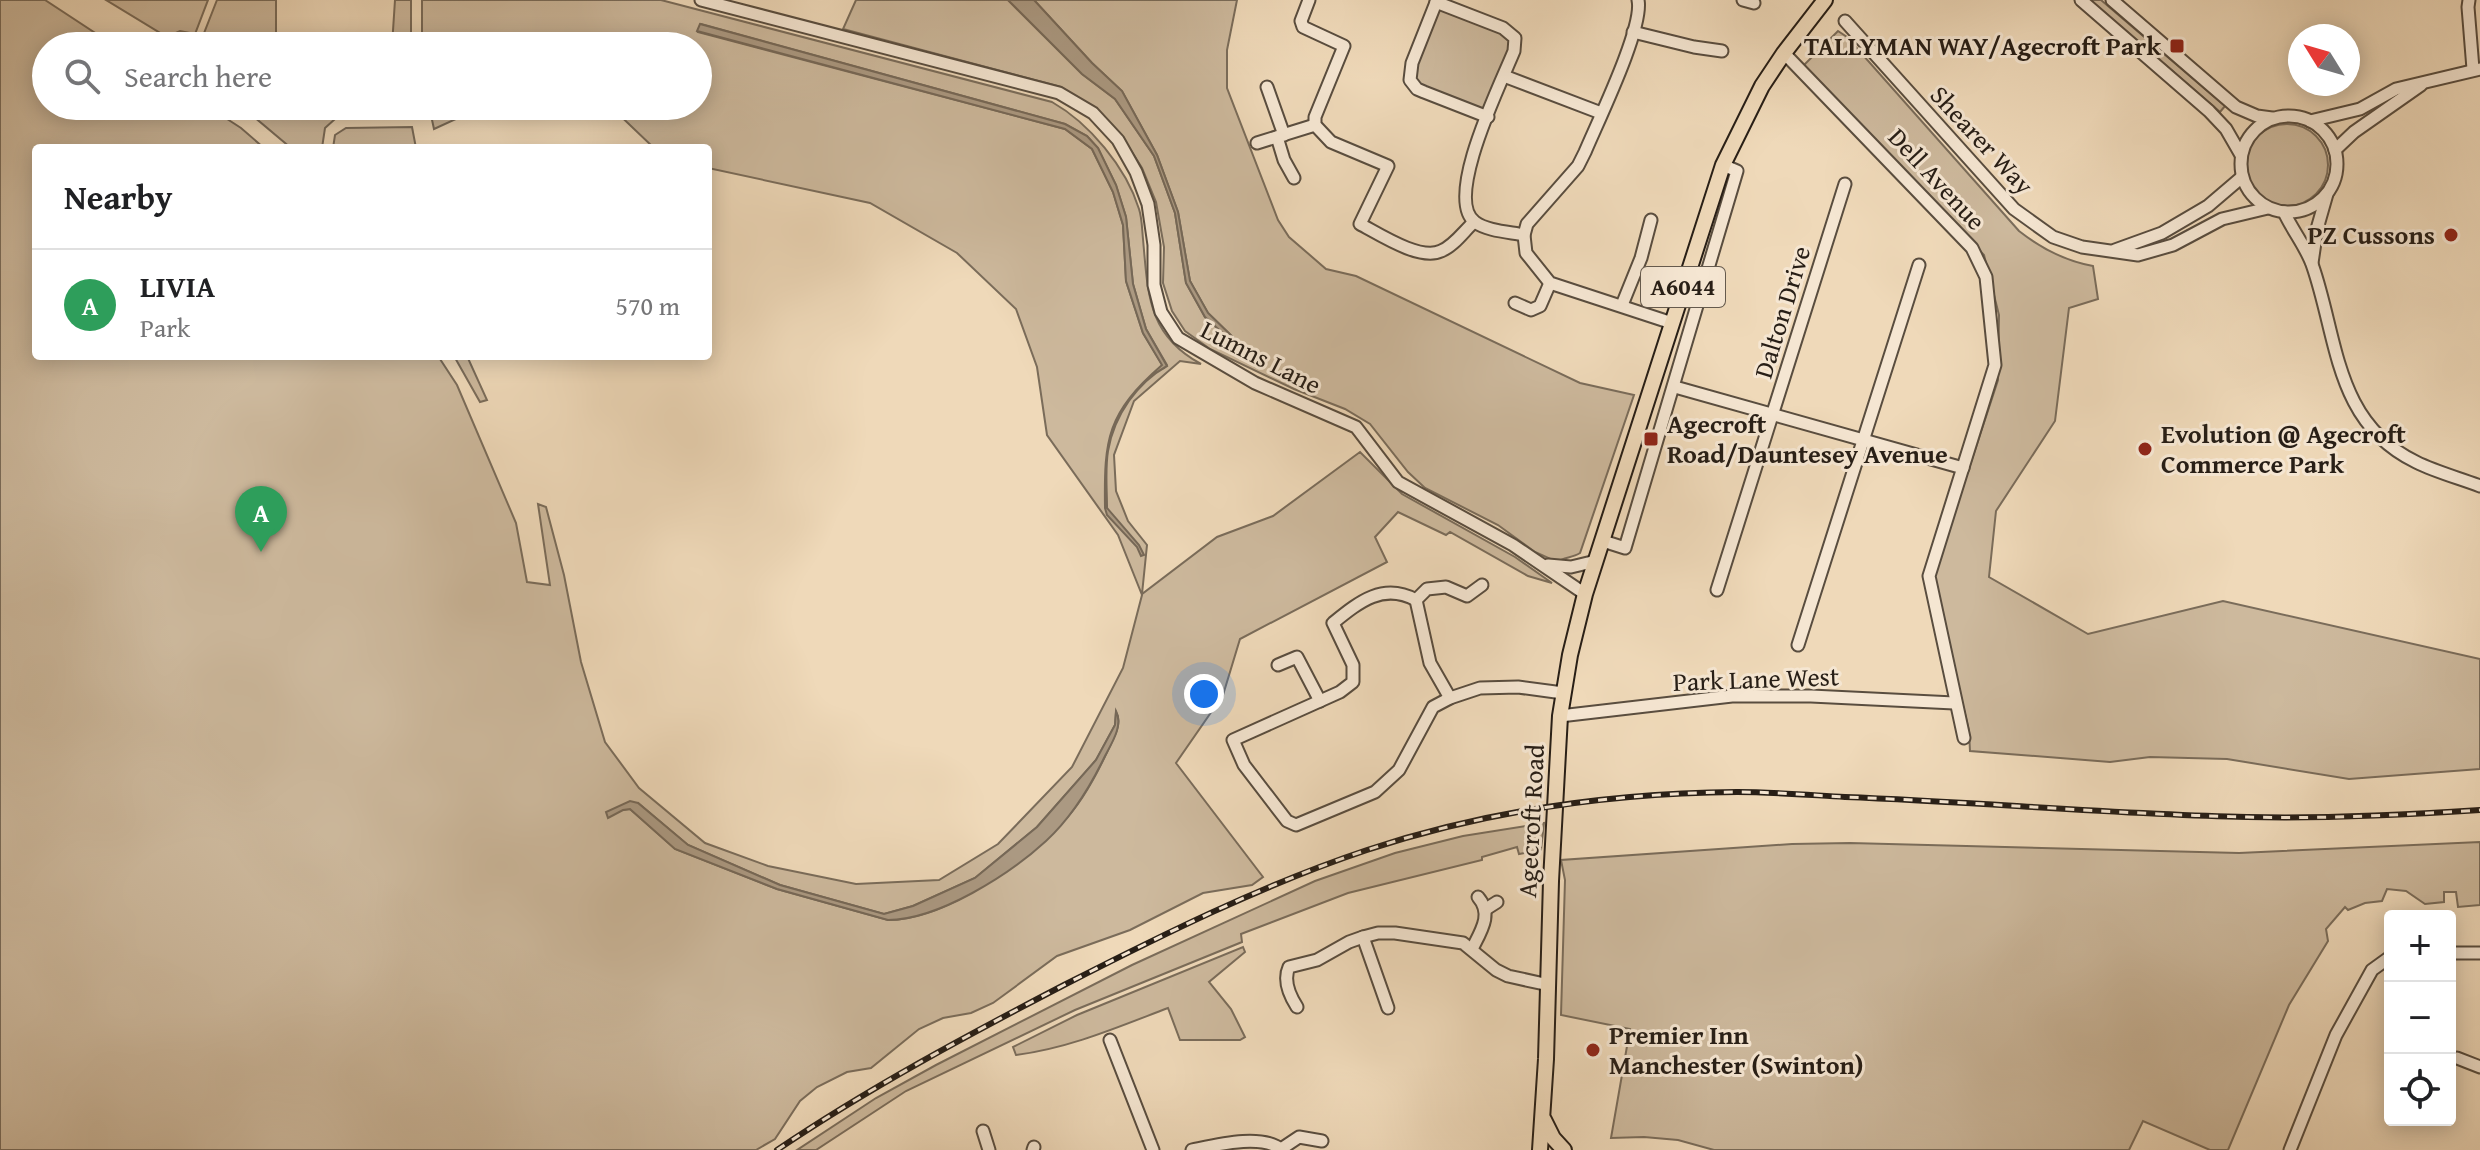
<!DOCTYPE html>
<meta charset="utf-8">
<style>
:root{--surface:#fff;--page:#f6f6f6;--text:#202124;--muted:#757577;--line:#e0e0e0;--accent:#8f2418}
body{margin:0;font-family:"Gentium Book Plus",serif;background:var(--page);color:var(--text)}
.controls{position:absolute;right:24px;bottom:24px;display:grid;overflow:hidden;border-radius:8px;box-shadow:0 4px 20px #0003}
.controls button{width:72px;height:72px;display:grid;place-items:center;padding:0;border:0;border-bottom:2px solid var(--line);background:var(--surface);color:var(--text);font:40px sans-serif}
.compass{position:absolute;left:2288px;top:24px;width:72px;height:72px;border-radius:50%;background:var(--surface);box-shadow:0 4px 20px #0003;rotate:307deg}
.you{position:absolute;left:1204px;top:694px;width:28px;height:28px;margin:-20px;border:6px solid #fff;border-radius:50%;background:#1a73e8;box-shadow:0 0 0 12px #1a73e833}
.badge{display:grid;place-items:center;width:52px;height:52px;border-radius:50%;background:var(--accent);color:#fff;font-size:26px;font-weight:700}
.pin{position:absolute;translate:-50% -66px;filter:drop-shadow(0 2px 4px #0008)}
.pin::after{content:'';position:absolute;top:42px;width:28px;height:24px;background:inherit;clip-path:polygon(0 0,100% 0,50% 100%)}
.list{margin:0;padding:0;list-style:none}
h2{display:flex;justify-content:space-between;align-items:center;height:104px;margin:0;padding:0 32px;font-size:34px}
h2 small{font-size:26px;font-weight:400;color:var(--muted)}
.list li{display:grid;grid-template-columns:52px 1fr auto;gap:24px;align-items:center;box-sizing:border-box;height:112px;padding:0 32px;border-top:2px solid var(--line)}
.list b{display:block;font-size:30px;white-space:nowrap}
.list p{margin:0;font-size:26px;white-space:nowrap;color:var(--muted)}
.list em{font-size:26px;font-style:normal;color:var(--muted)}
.icon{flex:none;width:44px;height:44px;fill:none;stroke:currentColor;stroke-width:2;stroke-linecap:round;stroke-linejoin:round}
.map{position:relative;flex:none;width:2480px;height:1150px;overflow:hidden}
.search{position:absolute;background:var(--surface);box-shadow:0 4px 20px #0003;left:32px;top:32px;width:680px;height:88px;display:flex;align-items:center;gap:20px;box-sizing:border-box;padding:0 28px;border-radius:44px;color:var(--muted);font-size:30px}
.panel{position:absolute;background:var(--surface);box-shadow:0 4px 20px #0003;left:32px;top:144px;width:680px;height:216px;border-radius:8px}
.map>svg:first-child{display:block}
.green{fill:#cdb99d;stroke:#7a6c5a;stroke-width:2;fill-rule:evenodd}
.water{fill:#ab9982;stroke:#766857;stroke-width:2}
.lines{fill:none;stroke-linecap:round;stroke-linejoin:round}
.minor-casing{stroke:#594d3f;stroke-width:15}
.major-casing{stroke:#271e16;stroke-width:18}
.minor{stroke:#f5e6d2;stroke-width:11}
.major{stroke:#efd9b9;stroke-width:14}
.rail-casing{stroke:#271e16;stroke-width:6}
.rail{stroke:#f5e6d2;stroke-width:3;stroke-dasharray:9;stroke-linecap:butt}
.poi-dot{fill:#8f2418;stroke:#f5e6d2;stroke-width:3}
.labels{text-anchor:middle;stroke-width:6;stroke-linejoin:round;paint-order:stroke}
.shield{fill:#f5e6d2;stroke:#655a4e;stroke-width:2}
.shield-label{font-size:24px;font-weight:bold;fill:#271e16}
.poi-label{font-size:26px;font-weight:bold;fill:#271e16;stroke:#f5e6d2;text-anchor:start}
.street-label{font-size:26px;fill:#271e16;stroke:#f5e6d2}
</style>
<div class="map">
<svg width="2480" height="1150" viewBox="0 0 2480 1150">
<rect width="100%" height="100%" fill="#efd9b9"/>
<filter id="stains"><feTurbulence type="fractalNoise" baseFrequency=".0025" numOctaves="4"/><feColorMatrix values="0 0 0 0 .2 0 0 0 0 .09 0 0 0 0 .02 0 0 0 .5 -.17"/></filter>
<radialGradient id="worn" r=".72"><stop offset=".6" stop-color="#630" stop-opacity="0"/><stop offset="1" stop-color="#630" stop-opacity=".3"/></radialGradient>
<!-- green -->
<g class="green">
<path d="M 0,0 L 45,0 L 115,46 L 46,46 L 46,106 L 207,106 L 241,128 L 264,148 L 36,148 L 36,356 L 438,356 L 457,385 L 516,523 L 527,582 L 550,585 L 538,504 L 546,507 L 564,575 L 581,662 L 605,742 L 639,788 L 705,843 L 768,866 L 856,884 L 939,880 L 998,844 L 1072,767 L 1123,668 L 1142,595 L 1118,535 L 1047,435 L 1037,367 L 1016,309 L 957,253 L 870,203 L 708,168 L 708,148 L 654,148 L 610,106 L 698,106 L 698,46 L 422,46 L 422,0 L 661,0 L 1052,102 C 1089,123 1126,167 1139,209 C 1142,218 1142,229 1143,239 C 1148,293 1147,335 1201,364 L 1180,361 L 1134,401 L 1114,455 L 1116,491 L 1128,521 L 1147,545 L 1142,594 L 1217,537 L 1273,516 L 1360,452 L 1402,494 L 1515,557 L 1552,583 L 1528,576 L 1450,532 L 1446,535 L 1398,512 L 1375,537 L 1387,562 L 1240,639 L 1223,695 L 1176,763 L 1263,877 L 1252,885 L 1203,893 L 1130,930 L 1057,956 L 993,1003 L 971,1013 L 943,1018 L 919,1029 L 871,1068 L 847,1072 L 817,1087 L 800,1101 L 775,1139 L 756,1150 L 0,1150 ZM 701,24 L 1065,124 L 1087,136 L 1098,148 L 1116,185 L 1126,217 L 1133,284 L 1146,329 L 1167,365 L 1164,368 L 1143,333 L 1126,281 L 1123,225 L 1113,192 L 1092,149 L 1065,129 L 698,32 ZM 1116,712 C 1123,723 1114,737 1108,750 C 1097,774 1081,804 1062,823 C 1022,863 947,920 888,920 L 777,889 L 675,849 L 630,809 L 623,810 L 638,803 L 688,845 L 780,885 L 884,914 L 913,906 L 975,878 L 1037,827 L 1096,760 L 1115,725 Z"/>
<path d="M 106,0 L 208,0 L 195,34 L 180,31 L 167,37 Z"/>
<path d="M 217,0 L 276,0 L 276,46 L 199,46 Z"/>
<path d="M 395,0 L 411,0 L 411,46 L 392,46 Z"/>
<path d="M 856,0 L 1008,0 L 1082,74 L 1115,99 L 1154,156 L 1175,213 L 1186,283 L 1205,317 L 1243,347 L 1208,313 L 1190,281 L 1178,212 L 1157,155 L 1122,91 L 1092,63 L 1034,0 L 1237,0 L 1227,50 L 1227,88 L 1278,220 L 1289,237 L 1326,269 L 1356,276 L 1580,383 L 1634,395 L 1580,553 C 1572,558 1564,557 1557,562 L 1535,552 L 1498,525 L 1425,488 L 1408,472 L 1370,424 L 1345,409 L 1294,389 L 1210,349 L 1185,331 L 1172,311 L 1163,283 L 1164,247 L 1156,202 L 1142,168 L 1122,136 L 1096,109 L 1061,87 L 843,29 Z"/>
<path d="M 2090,0 L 2101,0 L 2225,106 L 2220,112 Z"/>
<path d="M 1438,4 L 1489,25 L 1513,40 L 1486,114 L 1414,83 L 1415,62 Z"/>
<path d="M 1838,31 L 1847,37 L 2019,231 C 2042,249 2065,261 2093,266 L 2098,299 L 2069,308 L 2055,421 L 1996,511 L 1989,577 L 2088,634 L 2223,601 L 2480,659 L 2480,769 L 2349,779 L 2227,759 L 2150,757 L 2110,762 L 1970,751 L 1969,731 L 1933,578 L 1998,380 L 1999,315 L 1984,255 L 1803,66 Z"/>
<path d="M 241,106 L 412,106 L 412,110 L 335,119 L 325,128 L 322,148 L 291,148 Z"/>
<path d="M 429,106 L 465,106 L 456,119 L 434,129 Z"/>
<circle cx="2287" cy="165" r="41"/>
<path d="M 412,127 L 416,148 L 333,148 L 335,135 L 346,128 Z"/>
<path d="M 454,356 L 467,356 L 487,400 L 480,402 Z"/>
<path d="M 1544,823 L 1541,850 L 1519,854 L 1517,847 L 1482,857 L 1482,860 L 1348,893 L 1241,934 L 1242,942 L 1075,1010 L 906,1091 L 816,1150 L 797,1150 L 876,1098 L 936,1065 L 1132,965 L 1315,881 L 1395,853 L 1463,836 Z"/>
<path d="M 2480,842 L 2480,905 L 2458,907 L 2456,892 L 2444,892 L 2444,902 L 2425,904 L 2406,891 L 2387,889 L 2382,901 L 2365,903 L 2348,910 L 2345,907 L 2326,929 L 2328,941 L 2289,1005 L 2228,1150 L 2210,1150 L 2143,1121 L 2129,1150 L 1714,1150 L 1678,1140 L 1644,1137 L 1611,1138 L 1630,1029 L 1561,1015 L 1565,880 L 1561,860 L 1792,844 L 1850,843 L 2239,853 Z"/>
<path d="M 1243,947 L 1245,952 L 1209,982 L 1231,1009 L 1245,1037 L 1240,1040 L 1180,1040 L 1168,1008 C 1118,1027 1070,1048 1016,1055 L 1013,1047 L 1077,1015 Z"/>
</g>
<!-- water -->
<g class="water">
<path d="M 1008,0 L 1034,0 L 1092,63 L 1122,91 L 1157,155 L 1178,212 L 1190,281 L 1208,313 L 1243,347 L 1241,350 L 1205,317 L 1186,283 L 1175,213 L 1154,156 L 1115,99 L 1082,74 Z"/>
<path d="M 700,24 L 1065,124 L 1087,136 L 1098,148 L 1116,185 L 1126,217 L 1133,284 L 1146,329 L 1167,366 C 1138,382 1114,415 1108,451 C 1105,469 1107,489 1107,508 L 1139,545 L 1144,555 L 1141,556 L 1137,547 L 1107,515 L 1105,508 C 1104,438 1107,413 1162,365 L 1143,333 L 1126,281 L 1123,225 L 1113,192 L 1092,149 L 1065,129 L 697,31 Z"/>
<path d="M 1116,711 C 1123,725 1113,741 1105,756 C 1091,785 1070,819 1046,841 C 1009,875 938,920 888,920 L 777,889 L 675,849 L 630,809 L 623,810 L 608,818 L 606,812 L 630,801 L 638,803 L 688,845 L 780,885 L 884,914 L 913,906 L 975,878 L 1037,827 L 1096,760 L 1115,725 Z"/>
</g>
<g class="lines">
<!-- minor casing -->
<g class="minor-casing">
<g id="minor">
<path d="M 701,0 L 1059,93 L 1093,113 L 1118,140 L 1136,172 L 1148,204 L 1154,245 L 1154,285 L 1161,312 L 1178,338 L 1255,383 L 1356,427 L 1398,482 L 1513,545 L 1585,594"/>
<path d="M 1309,0 L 1301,21 L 1303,27 L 1344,46 L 1315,117 L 1315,125 L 1331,142 L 1388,166 L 1360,224 C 1379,234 1420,261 1441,251 C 1454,246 1464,231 1474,222"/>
<path d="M 1437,0 L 1412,63 L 1410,80 L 1417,89 L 1424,92 L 1488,117"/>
<path d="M 1638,0 C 1644,27 1598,121 1585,152 L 1578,166 L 1527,224 L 1524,235 L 1526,253 L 1550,283 L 1672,323"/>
<path d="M 1743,0 L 1754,3"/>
<path d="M 2081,0 L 2209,111 L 2226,129 L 2241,155"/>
<path d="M 2112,0 L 2236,107 L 2257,116 L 2272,118"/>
<path d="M 2469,0 L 2468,7 L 2473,69"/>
<path d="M 1436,2 L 1503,28 L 1515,38 L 1514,51 C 1502,81 1443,199 1475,222 C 1487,231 1509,232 1524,235"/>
<path d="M 1845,21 L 2014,209 L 2053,237 L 2082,247 L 2138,255 L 2173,245 L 2222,219 L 2268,208"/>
<path d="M 1633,32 L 1694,47 L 1722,51"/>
<path d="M 1784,53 L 1972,248 L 1986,277 L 1995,365 L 1929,576 L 1964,738"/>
<path d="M 1504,76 L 1601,113"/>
<path d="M 1267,87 L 1284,135"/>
<circle cx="2289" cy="164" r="48"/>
<path d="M 2310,121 L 2360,109 L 2396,89 L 2480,69"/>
<path d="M 1277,137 L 1284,160 L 1294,178"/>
<path d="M 1257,143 L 1315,125"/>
<path d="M 2335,150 L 2354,132 L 2421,85"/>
<path d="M 2284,212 C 2292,230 2307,248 2313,267 C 2338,340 2335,423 2416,462 C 2436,472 2459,478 2480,486"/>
<path d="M 2115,250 L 2162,233 L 2208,206 L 2242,177"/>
<path d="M 2312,263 L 2317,229 L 2327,194"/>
<path d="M 1515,303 L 1531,310 L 1540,306 L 1550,283"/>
<path d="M 1622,305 L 1641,258 L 1651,220"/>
<path d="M 1675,387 L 1963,468"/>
<path d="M 1603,541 L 1625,548 L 1737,171 L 1723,165"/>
<path d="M 1548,565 L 1571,567 L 1596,561"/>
<path d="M 1717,590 L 1845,184"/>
<path d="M 1416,600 C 1383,582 1359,602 1333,623 L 1353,665 L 1353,682 L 1340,692 L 1233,740 L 1244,765 L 1287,821 L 1296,825 L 1375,792 L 1399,770 L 1433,707 L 1450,698 L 1480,688 L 1518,687 L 1563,693"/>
<path d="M 1798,645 L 1919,265"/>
<path d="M 1278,665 L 1297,657 L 1320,701"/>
<path d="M 1450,698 L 1430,663 L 1416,600 L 1427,589 L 1446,587 L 1467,596 L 1482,585"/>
<path d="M 1560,716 L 1732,696 L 1811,696 L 1954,703"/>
<path d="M 1486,909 L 1497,902"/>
<path d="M 1363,937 L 1388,1008"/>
<path d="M 1472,949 C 1481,931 1493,914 1478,897"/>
<path d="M 2450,953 L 2480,953"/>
<path d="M 1297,1007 C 1290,996 1283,980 1289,967 L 1317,960 L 1349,942 L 1363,937 L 1378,933 L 1395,933 L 1463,943 L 1496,970 L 1508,976 L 1549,985"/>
<path d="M 1110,1040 L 1153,1150"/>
<path d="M 2457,1058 L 2480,1067"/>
<path d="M 983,1131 L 989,1150"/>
<path d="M 1281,1149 L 1299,1137 L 1322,1141"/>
<path d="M 1033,1150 L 1034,1147"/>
<path d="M 1192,1150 C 1216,1145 1262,1133 1282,1150"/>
<path d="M 2290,1150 L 2336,1035 L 2372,970 L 2390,957"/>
</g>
</g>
<!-- major casing -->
<g class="major-casing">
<g id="major">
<path d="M 1544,1120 L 1553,1138 L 1564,1150"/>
<path d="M 1540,1150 L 1546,1059 L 1551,881 L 1560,716 L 1570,655 L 1585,594 L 1723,165 L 1762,86 L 1784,53 L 1825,0"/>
</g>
</g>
<!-- minor -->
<use href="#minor" class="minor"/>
<!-- major -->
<use href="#major" class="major"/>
<!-- rail casing -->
<g class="rail-casing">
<path id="rail" d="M 777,1150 C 869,1088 966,1036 1064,985 C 1162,935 1262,885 1367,850 C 1485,811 1613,793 1737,792 C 1773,792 1809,795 1845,797 C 1979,802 2113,814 2247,817 C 2325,819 2403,815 2480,810"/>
</g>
<!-- rail -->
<use href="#rail" class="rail"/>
</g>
<!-- markers -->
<g class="poi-dot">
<rect x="2169" y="38" width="16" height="16" rx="4"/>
<circle cx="2451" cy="235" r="8"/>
<rect x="1643" y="431" width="16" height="16" rx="4"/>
<circle cx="2145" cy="449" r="8"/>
<circle cx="1593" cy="1050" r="8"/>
</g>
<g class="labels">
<!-- shield labels -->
<rect class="shield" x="1641" y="267" width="84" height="40" rx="6"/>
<g class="shield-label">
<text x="1683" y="295">A6044</text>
</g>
<!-- poi labels -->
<g class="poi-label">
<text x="2161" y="55" text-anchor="end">TALLYMAN WAY/Agecroft Park</text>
<text x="2435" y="244" text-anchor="end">PZ Cussons</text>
<text x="1667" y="433">Agecroft<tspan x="1667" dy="30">Road/Dauntesey Avenue</tspan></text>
<text x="2161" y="443">Evolution @ Agecroft<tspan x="2161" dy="30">Commerce Park</tspan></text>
<text x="1609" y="1044">Premier Inn<tspan x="1609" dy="30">Manchester (Swinton)</tspan></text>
</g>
<!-- street labels -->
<g class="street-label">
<text transform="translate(1982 140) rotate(47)" y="9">Shearer Way</text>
<text transform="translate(1937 179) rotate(47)" y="9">Dell Avenue</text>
<text transform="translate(1782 312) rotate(-73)" y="9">Dalton Drive</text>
<text transform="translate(1261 357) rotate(27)" y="9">Lumns Lane</text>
<text transform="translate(1756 679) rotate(-2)" y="9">Park Lane West</text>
<text transform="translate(1531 821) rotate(-87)" y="9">Agecroft Road</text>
</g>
</g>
<rect width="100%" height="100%" filter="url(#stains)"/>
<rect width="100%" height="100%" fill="url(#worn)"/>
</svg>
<div class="controls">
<button>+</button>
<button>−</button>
<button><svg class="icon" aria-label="locate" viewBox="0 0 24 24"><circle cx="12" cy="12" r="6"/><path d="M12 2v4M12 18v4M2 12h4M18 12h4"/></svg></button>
</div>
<svg class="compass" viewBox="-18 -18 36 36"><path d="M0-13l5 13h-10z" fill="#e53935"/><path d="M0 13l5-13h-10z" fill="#757577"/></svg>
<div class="you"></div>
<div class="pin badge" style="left:261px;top:552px;background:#2e9e5b">A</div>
<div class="search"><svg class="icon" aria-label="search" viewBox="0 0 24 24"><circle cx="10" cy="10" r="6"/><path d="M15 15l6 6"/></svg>Search here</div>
<section class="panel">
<h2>Nearby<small></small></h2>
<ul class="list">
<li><span class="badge" style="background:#2e9e5b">A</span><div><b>LIVIA</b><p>Park</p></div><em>570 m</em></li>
</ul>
</section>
</div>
